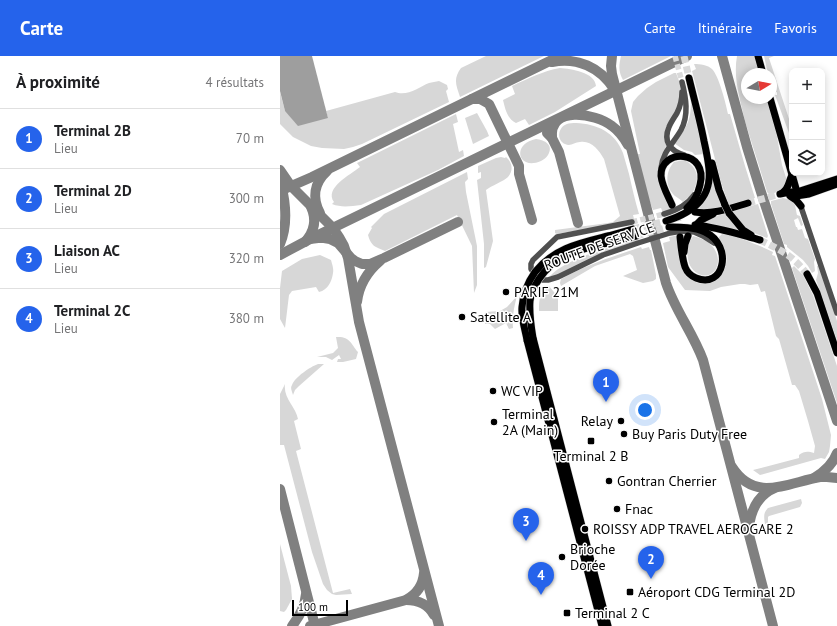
<!DOCTYPE html>
<html lang="fr">
<meta charset="utf-8">
<style>
:root{--surface:#fff;--page:#f6f6f6;--text:#202124;--muted:#757577;--line:#e0e0e0;--accent:#2563eb}
body{margin:0;font-family:"PT Sans",sans-serif;background:var(--page);color:var(--text)}
.controls{position:absolute;right:12px;top:12px;display:grid;overflow:hidden;border-radius:8px;box-shadow:0 2px 10px #0003}
.controls button{width:36px;height:36px;display:grid;place-items:center;padding:0;border:0;border-bottom:1px solid var(--line);background:var(--surface);color:var(--text);font:20px sans-serif}
.compass{position:absolute;left:461px;top:12px;width:36px;height:36px;border-radius:50%;background:var(--surface);box-shadow:0 2px 10px #0003;rotate:80deg}
.scale{position:absolute;left:12px;bottom:10px;width:56px;box-sizing:border-box;padding-left:4px;border:2px solid #000;border-top:0;font-size:11px;line-height:14px;white-space:nowrap;color:#000;-webkit-text-stroke:3px #fff;paint-order:stroke}
.you{position:absolute;left:365px;top:354px;width:14px;height:14px;margin:-10px;border:3px solid #fff;border-radius:50%;background:#1a73e8;box-shadow:0 0 0 6px #1a73e833}
.badge{display:grid;place-items:center;width:26px;height:26px;border-radius:50%;background:var(--accent);color:#fff;font-size:13px;font-weight:700}
.pin{position:absolute;translate:-50% -33px;filter:drop-shadow(0 1px 2px #0008)}
.pin::after{content:'';position:absolute;top:21px;width:14px;height:12px;background:inherit;clip-path:polygon(0 0,100% 0,50% 100%)}
.list{margin:0;padding:0;list-style:none}
h2{display:flex;justify-content:space-between;align-items:center;height:52px;margin:0;padding:0 16px;font-size:17px}
h2 small{font-size:13px;font-weight:400;color:var(--muted)}
.list li{display:grid;grid-template-columns:26px 1fr auto;gap:12px;align-items:center;box-sizing:border-box;height:60px;padding:0 16px;border-top:1px solid var(--line)}
.list b{display:block;font-size:15px;white-space:nowrap}
.list p{margin:0;font-size:13px;white-space:nowrap;color:var(--muted)}
.list em{font-size:13px;font-style:normal;color:var(--muted)}
.icon{flex:none;width:22px;height:22px;fill:none;stroke:currentColor;stroke-width:2;stroke-linecap:round;stroke-linejoin:round}
.map{position:relative;flex:none;width:557px;height:570px;overflow:hidden}
header{display:flex;align-items:center;gap:24px;box-sizing:border-box;height:56px;padding:0 20px;background:var(--accent);color:#fff}
header strong{font-size:19px}
nav{display:flex;gap:22px;margin-inline-start:auto;font-size:14px}
main{display:flex}
aside{flex:1;background:var(--surface)}
.map>svg:first-child{display:block}
.green{fill:#d7d7d7}
.water{fill:#9e9e9e}
.lines{fill:none;stroke-linecap:round;stroke-linejoin:round}
.taxiway{stroke:#808080;stroke-width:10}
.minor-tunnel{stroke:#d9d9d9;stroke-width:5.5;stroke-dasharray:5.5 3;stroke-linecap:butt}
.major-tunnel{stroke:#d9d9d9;stroke-width:7;stroke-dasharray:7 3.5;stroke-linecap:butt}
.major-casing{stroke:#dbdbdb;stroke-width:8}
.minor{stroke:#505050;stroke-width:5.5}
.major{stroke:#000;stroke-width:7}
.major-bridge-casing{stroke:#dbdbdb;stroke-width:8;stroke-linecap:butt}
.major-bridge{stroke:#000;stroke-width:7}
.poi-dot{fill:#000;stroke:#fff;stroke-width:1.5}
.labels{text-anchor:middle;stroke-width:3;stroke-linejoin:round;paint-order:stroke}
.street-label{font-size:14px;fill:#000;stroke:#fff}
.poi-label{font-size:14px;fill:#000;stroke:#fff;text-anchor:start}
</style>
<header>
<strong>Carte</strong>
<nav><a>Carte</a><a>Itinéraire</a><a>Favoris</a></nav>
</header>
<main>
<aside>
<h2>À proximité<small>4 résultats</small></h2>
<ul class="list">
<li><span class="badge">1</span><div><b>Terminal 2B</b><p>Lieu</p></div><em>70 m</em></li>
<li><span class="badge">2</span><div><b>Terminal 2D</b><p>Lieu</p></div><em>300 m</em></li>
<li><span class="badge">3</span><div><b>Liaison AC</b><p>Lieu</p></div><em>320 m</em></li>
<li><span class="badge">4</span><div><b>Terminal 2C</b><p>Lieu</p></div><em>380 m</em></li>
</ul>
</aside>
<div class="map">
<svg width="557" height="570" viewBox="0 0 557 570">
<rect width="100%" height="100%" fill="#fff"/>
<!-- green -->
<g class="green">
<path d="M 206,0 L 264,0 L 180,41 C 176,29 173,23 181,12 Z"/>
<path d="M 341,0 L 391,0 L 343,24 C 338,15 339,9 341,0 Z"/>
<path d="M 457,0 L 475,0 L 481,18 L 467,18 L 467,42 L 488,42 L 495,69 L 502,109 L 507,125 C 501,135 500,136 489,138 L 487,136 C 480,112 472,89 465,65 C 460,43 453,22 457,0 Z"/>
<path d="M 484,0 L 494,0 L 489,2 L 512,72 L 512,78 L 509,77 L 495,39 L 497,39 L 497,36 L 494,37 L 491,28 L 491,18 L 488,18 Z"/>
<path d="M 414,8 C 420,8 428,9 432,13 C 439,20 446,48 448,58 L 450,58 L 465,110 L 475,142 L 449,150 L 441,126 L 412,15 L 416,13 Z"/>
<path d="M 280,12 C 291,13 315,16 316,30 L 275,56 L 249,69 L 245,63 L 236,67 C 227,63 225,52 223,44 L 235,38 L 232,30 C 247,23 263,15 280,12 Z"/>
<path d="M 394,17 L 396,17 L 401,30 L 401,39 L 398,51 L 385,79 L 386,90 L 380,110 L 383,134 L 392,154 L 383,157 L 381,152 L 373,154 L 354,104 L 358,98 L 360,98 L 351,55 L 353,46 L 358,40 L 367,32 L 376,26 Z"/>
<path d="M 159,25 L 167,29 L 168,33 L 166,35 L 169,46 L 82,88 L 73,91 L 64,93 L 42,92 L 31,90 L 13,81 L 0,68 L 0,36 L 5,55 L 48,62 L 46,55 L 115,36 C 127,41 139,31 149,27 C 152,26 156,26 159,25 Z"/>
<path d="M 411,40 L 424,98 L 415,99 L 412,96 L 404,94 L 394,87 C 409,69 411,64 411,40 Z"/>
<path d="M 197,57 L 207,75 L 209,80 L 193,88 L 185,62 Z"/>
<path d="M 176,58 L 178,66 L 173,68 L 179,96 L 183,94 L 184,100 L 158,114 L 81,149 C 71,150 62,152 52,148 L 54,146 C 44,132 70,119 80,111 L 77,107 Z"/>
<path d="M 296,67 C 317,68 335,76 343,97 C 345,104 347,111 349,118 C 352,131 355,145 359,158 L 353,159 L 354,163 L 334,168 L 277,178 L 275,177 L 275,174 L 328,167 L 333,166 L 340,160 L 324,103 C 319,94 311,84 300,86 C 294,86 291,91 285,88 C 276,84 278,71 287,68 C 289,67 293,67 296,67 Z"/>
<path d="M 256,83 C 265,84 274,89 268,99 C 266,102 264,103 261,105 C 238,115 231,88 256,83 Z"/>
<path d="M 221,101 L 225,102 L 226,101 C 232,106 234,114 228,121 C 224,125 211,130 206,134 L 213,185 L 206,211 L 204,212 L 204,188 L 197,124 L 201,122 L 201,116 L 198,117 L 198,110 L 216,102 Z"/>
<path d="M 404,104 C 417,110 420,121 414,134 C 412,139 407,142 403,146 C 401,144 398,142 395,140 C 385,131 385,116 394,106 Z"/>
<path d="M 187,116 L 188,123 L 185,126 L 186,136 L 197,190 L 197,229 L 194,237 L 192,190 L 177,159 L 105,195 C 95,191 91,190 88,179 L 92,172 L 91,171 L 104,158 Z"/>
<path d="M 433,119 L 443,151 C 435,153 426,155 418,152 Z"/>
<path d="M 503,142 C 516,144 515,149 517,159 L 520,160 L 523,169 L 521,170 L 518,162 L 514,164 L 516,171 L 517,171 L 518,174 L 522,173 L 525,182 L 528,183 L 535,203 L 534,206 L 535,215 L 532,217 L 528,210 L 523,204 L 507,191 L 507,189 L 504,188 L 491,148 L 491,145 Z"/>
<path d="M 478,148 L 488,180 L 487,182 C 482,180 477,178 472,176 C 463,171 458,163 452,155 Z"/>
<path d="M 446,157 L 465,178 L 422,168 L 431,162 Z"/>
<path d="M 442,178 C 458,180 478,189 493,196 L 492,199 L 495,200 L 542,343 L 551,379 L 550,390 L 549,396 L 545,403 L 541,402 L 480,419 L 473,414 L 519,402 L 519,399 C 524,395 528,395 534,397 L 535,390 L 528,365 L 519,335 L 515,329 L 512,329 L 499,283 L 496,280 L 485,235 L 481,236 L 478,228 L 470,229 L 465,228 L 460,228 L 441,231 L 430,235 L 405,234 L 388,211 L 383,187 L 390,185 L 389,181 L 399,179 L 407,219 C 427,244 462,211 439,184 L 439,181 Z"/>
<path d="M 413,180 C 426,183 437,190 438,204 C 438,207 437,210 436,213 C 428,225 413,219 409,207 C 406,197 407,189 413,180 Z"/>
<path d="M 359,183 L 359,185 L 274,221 L 270,220 C 288,201 334,190 359,183 Z"/>
<path d="M 361,191 L 362,193 L 369,191 L 370,194 L 371,194 L 376,219 L 376,223 L 373,225 L 363,227 L 343,220 L 357,214 L 353,200 L 350,198 L 315,210 L 281,230 L 280,227 L 281,223 C 306,209 334,200 361,191 Z"/>
<path d="M 40,199 L 51,204 C 52,208 54,213 53,217 C 52,225 48,234 39,236 L 36,231 L 12,235 L 9,239 L 5,272 L 0,263 L 0,232 L 2,215 L 22,203 Z"/>
<path d="M 539,209 L 557,265 L 557,284 L 536,224 L 538,217 L 537,210 Z"/>
<path d="M 514,210 L 523,219 L 533,239 L 557,310 L 557,347 L 512,212 Z"/>
<path d="M 269,230 L 278,241 L 278,255 L 259,255 C 259,243 259,239 269,230 Z"/>
<path d="M 237,240 C 234,251 232,261 233,272 L 229,273 L 226,267 L 215,273 L 210,268 L 205,268 L 205,265 L 218,263 L 217,259 L 213,258 L 204,260 L 204,258 L 206,256 L 220,255 L 227,251 Z"/>
<path d="M 56,281 C 70,280 71,288 78,296 L 76,303 L 63,306 L 57,306 L 58,303 L 61,303 L 59,299 L 52,304 L 46,301 L 37,301 L 53,297 L 58,292 Z"/>
<path d="M 38,308 L 44,308 L 19,330 L 15,334 L 13,339 C 12,335 10,332 12,329 C 15,321 30,311 38,308 Z"/>
<path d="M 5,328 C 3,342 16,351 18,363 L 14,365 L 21,393 L 16,395 L 53,537 L 70,533 L 72,538 L 56,539 L 52,538 L 47,534 L 43,528 L 32,496 L 4,389 L 0,389 L 0,338 Z"/>
<path d="M 521,443 L 522,447 L 520,451 L 489,460 L 488,461 L 488,467 L 485,468 C 484,461 483,457 488,452 Z"/>
<path d="M 0,488 L 11,530 L 12,543 L 6,554 L 4,556 L 0,555 Z"/>
</g>
<!-- water -->
<path class="water" d="M 0,0 L 32,0 L 48,62 L 18,70 L 5,55 L 0,35 Z"/>
<g class="lines">
<!-- taxiway -->
<g class="taxiway">
<path d="M 332,0 L 331,10 L 332,18 L 386,227 C 395,254 413,277 423,304 L 493,570"/>
<path d="M 442,0 L 467,91 L 481,136 L 557,365"/>
<path d="M 272,6 C 297,1 320,11 334,33"/>
<path d="M 192,43 L 200,43 L 209,48 L 239,110 L 239,118 L 252,164"/>
<path d="M 267,77 L 272,82 L 279,96 L 298,167"/>
<path d="M 272,82 C 269,49 315,57 332,70 C 339,75 344,82 348,89"/>
<path d="M 0,114 L 11,130 L 53,172 L 59,181 L 64,190 L 68,202 L 79,266 L 159,570"/>
<path d="M 0,135 L 32,121 L 280,0"/>
<path d="M 40,157 C 32,142 34,127 47,115"/>
<path d="M 30,183 L 407,0"/>
<path d="M 25,186 C 34,176 37,164 31,151"/>
<path d="M 0,188 C 8,169 6,148 1,128"/>
<path d="M 0,199 L 30,183 L 38,182 L 44,182 L 50,183 L 58,187 L 71,202 L 75,205 L 82,208 L 90,208 L 104,202 L 178,166"/>
<path d="M 77,246 C 79,229 87,216 100,205"/>
<path d="M 452,411 C 475,447 507,427 540,421 L 547,421 L 557,422"/>
<path d="M 534,422 C 544,416 553,408 557,397"/>
<path d="M 0,433 L 35,570"/>
<path d="M 469,471 C 471,453 478,439 495,432"/>
<path d="M 126,544 C 138,544 148,548 154,559"/>
<path d="M 12,570 C 20,560 25,551 26,538"/>
<path d="M 30,570 L 126,544 C 137,538 143,529 144,517"/>
</g>
<!-- minor-tunnel -->
<g class="minor-tunnel">
<path d="M 395,0 L 402,26"/>
<path d="M 352,166 L 384,158"/>
</g>
<!-- major-tunnel -->
<g class="major-tunnel">
<path d="M 404,0 L 409,22"/>
<path d="M 468,147 L 500,138"/>
<path d="M 392,149 L 398,165 L 400,177"/>
<path d="M 353,173 L 386,165"/>
<path d="M 356,180 L 389,171"/>
<path d="M 480,184 C 501,194 512,199 527,218"/>
</g>
<!-- major casing -->
<g class="major-casing">
<g id="major">
<path d="M 478,0 L 483,18"/>
<path d="M 490,42 L 517,136"/>
<path d="M 432,107 L 439,134 L 445,149"/>
<path d="M 502,137 C 509,133 508,127 512,119"/>
<path d="M 500,138 L 510,136 L 517,136 L 523,134 L 557,123"/>
<path d="M 510,140 L 516,144 L 521,150"/>
<path d="M 516,140 L 529,138 L 557,128"/>
<path d="M 392,149 C 388,140 382,130 381,120 C 380,92 429,93 420,129 C 418,138 414,146 407,152"/>
<path d="M 415,156 C 433,159 451,152 468,147"/>
<path d="M 449,157 L 463,174 L 471,179"/>
<path d="M 386,165 C 412,157 432,143 429,113 C 428,103 426,94 424,85 C 420,64 414,43 409,22"/>
<path d="M 417,168 L 421,164 L 433,158"/>
<path d="M 415,169 C 437,171 458,178 480,184"/>
<path d="M 389,171 C 401,171 414,171 425,176 C 454,190 444,234 416,222 C 411,220 407,216 405,211 C 402,202 401,191 400,181"/>
<path d="M 328,180 L 353,173"/>
<path d="M 331,186 L 356,180"/>
<path d="M 404,196 L 405,188 L 408,180"/>
<path d="M 527,218 L 537,237 L 557,297"/>
<path d="M 253,282 L 328,570"/>
<path d="M 247,284 L 322,570"/>
</g>
</g>
<!-- minor -->
<g class="minor">
<path d="M 402,36 C 402,43 400,51 397,57 C 394,62 391,66 389,71 C 383,85 390,95 404,99"/>
<path d="M 381,112 C 383,95 393,88 401,74 C 409,59 406,42 402,26"/>
<path d="M 520,148 L 557,257"/>
<path d="M 384,158 C 395,155 407,149 414,139"/>
<path d="M 352,166 L 277,181 L 253,204 L 251,208 L 251,213 L 254,217 L 262,224 L 268,224 L 278,221 L 323,199 L 358,187 L 390,177 L 402,175 L 414,176 L 423,180 L 434,187"/>
</g>
<!-- major -->
<use href="#major" class="major"/>
<!-- major-bridge casing -->
<g class="major-bridge-casing">
<g id="major-bridge">
<path d="M 445,149 L 449,157"/>
<path d="M 253,282 C 251,270 249,258 250,245 C 251,238 255,229 259,223 C 276,197 303,193 331,186"/>
<path d="M 247,284 C 245,273 241,262 242,251 C 243,238 248,226 255,216 C 274,192 300,187 328,180"/>
</g>
</g>
<!-- major-bridge -->
<use href="#major-bridge" class="major-bridge"/>
</g>
<!-- markers -->
<g class="poi-dot">
<circle cx="226" cy="236" r="4"/>
<circle cx="182" cy="261" r="4"/>
<circle cx="213" cy="335" r="4"/>
<circle cx="341" cy="365" r="4"/>
<circle cx="214" cy="366" r="4"/>
<circle cx="344" cy="378" r="4"/>
<rect x="307" y="381" width="8" height="8" rx="2"/>
<circle cx="329" cy="425" r="4"/>
<circle cx="337" cy="453" r="4"/>
<circle cx="305" cy="473" r="4"/>
<circle cx="282" cy="501" r="4"/>
<rect x="346" y="532" width="8" height="8" rx="2"/>
<rect x="283" y="553" width="8" height="8" rx="2"/>
</g>
<g class="labels">
<!-- street labels -->
<g class="street-label">
<text transform="translate(319 190) rotate(-20)" y="5">ROUTE DE SERVICE</text>
</g>
<!-- poi labels -->
<g class="poi-label">
<text x="234" y="241">PARIF 21M</text>
<text x="190" y="266">Satellite A</text>
<text x="221" y="340">WC VIP</text>
<text x="222" y="363">Terminal<tspan x="222" dy="16">2A (Main)</tspan></text>
<text x="333" y="370" text-anchor="end">Relay</text>
<text x="352" y="383">Buy Paris Duty Free</text>
<text x="311" y="405" text-anchor="middle">Terminal 2 B</text>
<text x="337" y="430">Gontran Cherrier</text>
<text x="345" y="458">Fnac</text>
<text x="313" y="478">ROISSY ADP TRAVEL AEROGARE 2</text>
<text x="290" y="498">Brioche<tspan x="290" dy="16">Dorée</tspan></text>
<text x="358" y="541">Aéroport CDG Terminal 2D</text>
<text x="295" y="562">Terminal 2 C</text>
</g>
</g>
</svg>
<div class="controls">
<button>+</button>
<button>−</button>
<button><svg class="icon" aria-label="layers" viewBox="0 0 24 24"><path d="M12 4l9 5-9 5-9-5zM3 14l9 5 9-5"/></svg></button>
</div>
<svg class="compass" viewBox="-18 -18 36 36"><path d="M0-13l5 13h-10z" fill="#e53935"/><path d="M0 13l5-13h-10z" fill="#757577"/></svg>
<div class="scale">100 m</div>
<div class="you"></div>
<div class="pin badge" style="left:326px;top:346px">1</div>
<div class="pin badge" style="left:371px;top:523px">2</div>
<div class="pin badge" style="left:246px;top:485px">3</div>
<div class="pin badge" style="left:261px;top:539px">4</div>
</div>
</main>
